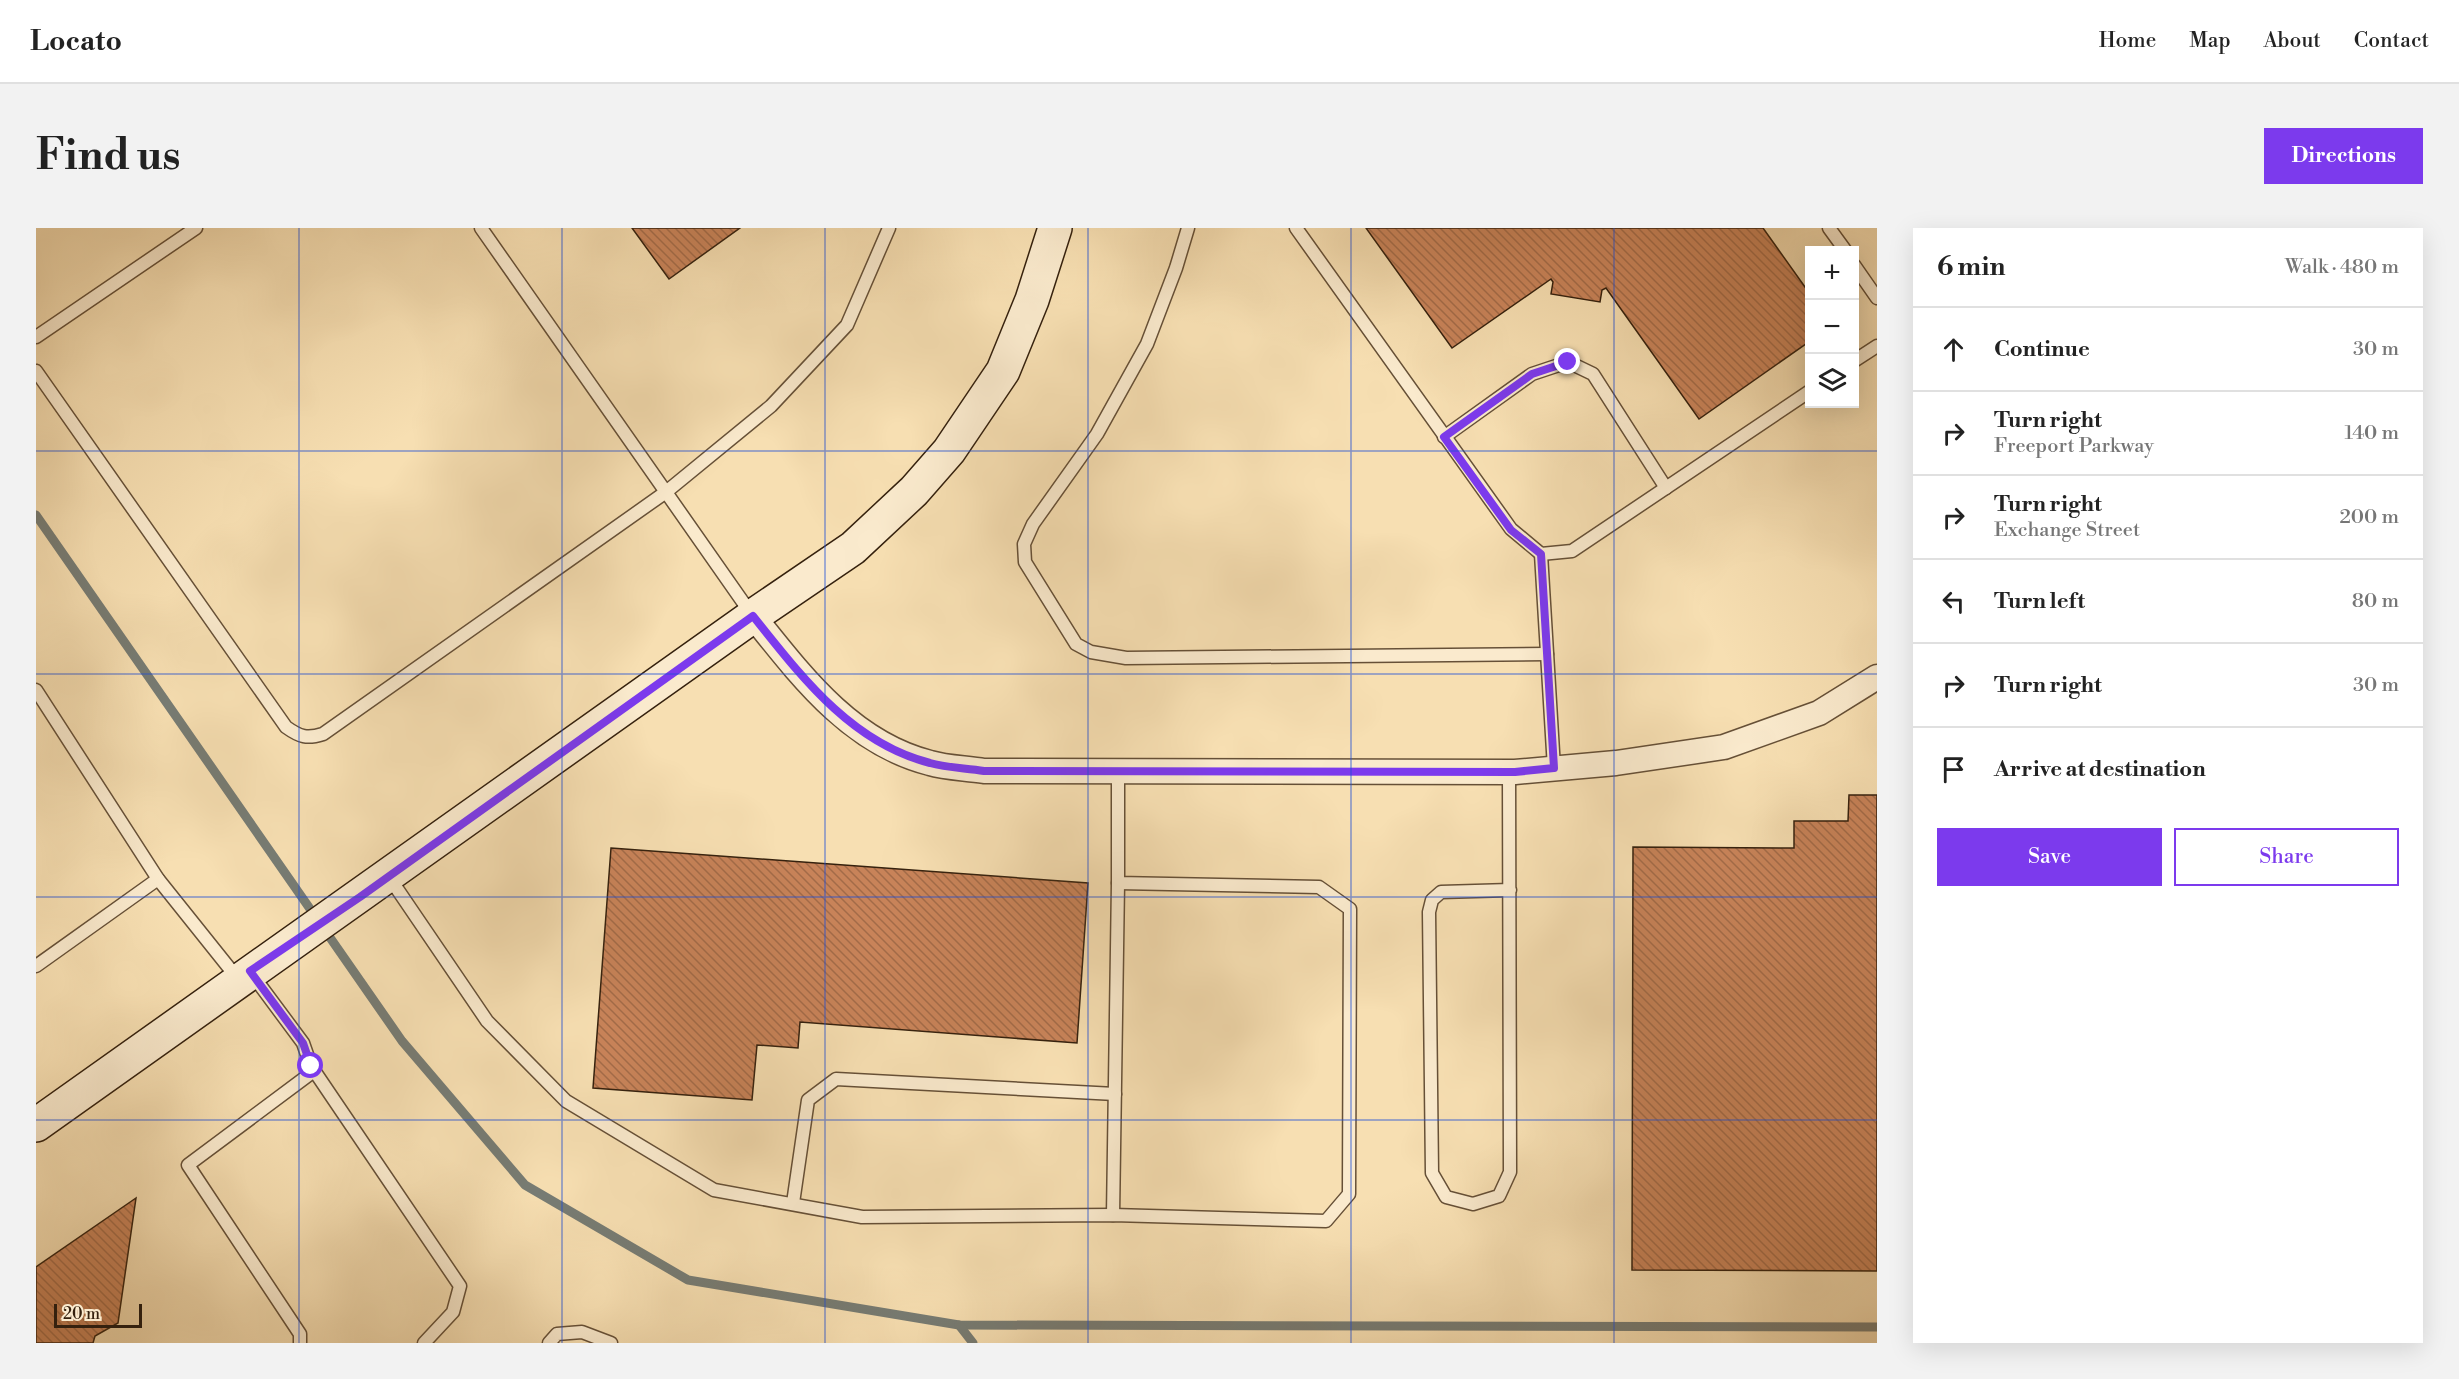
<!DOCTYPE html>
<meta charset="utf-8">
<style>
:root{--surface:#fff;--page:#f2f2f2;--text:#222;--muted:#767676;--line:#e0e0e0;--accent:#7c3aed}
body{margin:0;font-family:"Libre Bodoni",serif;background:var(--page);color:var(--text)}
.controls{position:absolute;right:18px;top:18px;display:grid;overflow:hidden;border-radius:0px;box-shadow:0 6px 24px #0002}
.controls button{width:54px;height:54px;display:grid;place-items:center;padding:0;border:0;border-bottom:2px solid var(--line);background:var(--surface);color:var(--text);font:30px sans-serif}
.scale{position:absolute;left:18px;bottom:15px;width:88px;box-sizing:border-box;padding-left:6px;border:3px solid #35210e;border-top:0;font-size:16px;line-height:21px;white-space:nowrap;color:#35210e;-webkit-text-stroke:4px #faeacd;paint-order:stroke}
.stop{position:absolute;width:18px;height:18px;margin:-14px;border:4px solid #7c3aed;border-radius:50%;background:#fff}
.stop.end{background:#7c3aed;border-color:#fff;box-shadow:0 2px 6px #0008}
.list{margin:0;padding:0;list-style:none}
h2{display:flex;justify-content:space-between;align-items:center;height:78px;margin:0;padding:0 24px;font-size:26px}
h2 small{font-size:20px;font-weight:400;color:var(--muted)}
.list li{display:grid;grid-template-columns:39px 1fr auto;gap:18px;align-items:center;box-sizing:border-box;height:84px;padding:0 24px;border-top:2px solid var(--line)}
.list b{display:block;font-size:22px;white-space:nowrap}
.list p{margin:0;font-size:20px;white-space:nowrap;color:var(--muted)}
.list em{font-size:20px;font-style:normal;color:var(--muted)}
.actions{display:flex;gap:12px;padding:18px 24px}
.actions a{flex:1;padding:14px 0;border:2px solid var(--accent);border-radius:0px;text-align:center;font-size:21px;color:var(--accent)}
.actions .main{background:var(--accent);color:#fff}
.icon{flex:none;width:33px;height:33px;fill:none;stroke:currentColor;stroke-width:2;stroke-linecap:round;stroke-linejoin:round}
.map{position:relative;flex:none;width:1841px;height:1115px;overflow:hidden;border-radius:0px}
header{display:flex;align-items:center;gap:36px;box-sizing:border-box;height:84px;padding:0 30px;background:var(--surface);border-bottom:2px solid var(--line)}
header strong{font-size:28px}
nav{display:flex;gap:33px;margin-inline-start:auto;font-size:21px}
.intro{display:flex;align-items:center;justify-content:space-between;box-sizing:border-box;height:144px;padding:0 36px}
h1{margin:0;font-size:42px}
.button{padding:15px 27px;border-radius:0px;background:var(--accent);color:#fff;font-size:21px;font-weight:700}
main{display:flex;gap:36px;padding:0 36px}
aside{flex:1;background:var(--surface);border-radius:0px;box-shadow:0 6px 24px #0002}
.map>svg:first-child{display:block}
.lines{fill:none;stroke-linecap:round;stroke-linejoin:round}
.stream{stroke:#777c74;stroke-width:9}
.building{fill:url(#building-back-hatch);stroke:#35210e;stroke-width:1.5}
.service-casing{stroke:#665037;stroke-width:15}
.minor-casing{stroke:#665037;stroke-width:27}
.secondary-casing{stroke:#35210e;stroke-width:36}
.service{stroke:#faeacd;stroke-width:12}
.minor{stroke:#faeacd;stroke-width:24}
.secondary{stroke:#faeacd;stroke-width:33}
.route{stroke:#7c3aed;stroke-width:8}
.grid{fill:none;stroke:#1d4ed8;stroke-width:1.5;stroke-opacity:0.55}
</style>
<header>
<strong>Locato</strong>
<nav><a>Home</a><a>Map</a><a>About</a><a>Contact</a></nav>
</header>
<div class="intro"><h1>Find us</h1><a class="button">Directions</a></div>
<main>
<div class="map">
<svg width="1841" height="1115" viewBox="0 0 1841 1115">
<defs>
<pattern id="building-back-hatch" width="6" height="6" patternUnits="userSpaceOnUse" patternTransform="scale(1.5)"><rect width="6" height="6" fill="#c88359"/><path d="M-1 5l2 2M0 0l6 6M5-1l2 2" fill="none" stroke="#a36b48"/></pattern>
</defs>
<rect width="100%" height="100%" fill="#f7dfb2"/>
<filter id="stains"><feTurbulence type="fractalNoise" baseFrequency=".00333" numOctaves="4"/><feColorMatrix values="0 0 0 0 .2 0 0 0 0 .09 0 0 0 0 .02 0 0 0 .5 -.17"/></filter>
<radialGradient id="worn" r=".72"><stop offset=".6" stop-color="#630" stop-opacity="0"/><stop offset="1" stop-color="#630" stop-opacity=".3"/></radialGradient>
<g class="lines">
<!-- stream -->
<g class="stream">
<path d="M 0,287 L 366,813 L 489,957 L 652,1052 L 923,1097 L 1841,1099"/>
<path d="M 923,1097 L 937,1115"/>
</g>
</g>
<!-- building -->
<g class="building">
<path d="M 596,0 L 704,0 L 633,51 Z"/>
<path d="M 1330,0 L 1727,0 L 1774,66 L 1774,113 L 1663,191 L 1570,60 L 1566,62 L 1564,74 L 1515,66 L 1517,54 L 1515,51 L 1416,120 Z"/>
<path d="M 1813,567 L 1841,567 L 1841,1043 L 1596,1042 L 1597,619 L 1758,620 L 1758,593 L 1812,593 Z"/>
<path d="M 575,620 L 1052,655 L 1041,815 L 764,794 L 762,820 L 721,817 L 716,872 L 557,860 Z"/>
<path d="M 100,970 L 82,1095 L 59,1108 L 57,1115 L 0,1115 L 0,1039 Z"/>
</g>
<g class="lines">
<!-- service casing -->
<g class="service-casing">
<g id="service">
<path d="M 445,0 L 716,387"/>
<path d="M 1152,0 L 1140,40 L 1111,116 L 1061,206 L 997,296 L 988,316 L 989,334 L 1040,416 L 1055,424 L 1090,430 L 1511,426"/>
<path d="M 1260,0 L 1475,301 L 1505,326 L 1536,323 L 1774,163"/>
<path d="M 1793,0 L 1809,22"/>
<path d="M 1818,37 L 1841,70"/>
<path d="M 0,109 L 160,0"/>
<path d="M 1818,133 L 1841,118"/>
<path d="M 0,143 L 250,499 C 264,509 271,511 287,506 L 630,264 L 735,178 L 811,97 L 853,0"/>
<path d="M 1408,209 L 1496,146 L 1532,134 L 1557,146 L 1630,260"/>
<path d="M 1505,326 L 1518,540"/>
<path d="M 0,462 L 122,651 L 202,751"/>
<path d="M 1473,544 L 1474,944 L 1463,968 L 1437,976 L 1410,969 L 1396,945 L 1393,684 L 1396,672 L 1405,664 L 1474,662"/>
<path d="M 353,649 L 451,793 L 530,873 L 678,962 L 826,989 L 1077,987 L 1290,993 L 1313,966 L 1314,681 L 1283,659 L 1082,655 L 1082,543"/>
<path d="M 0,738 L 122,651"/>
<path d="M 215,745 L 267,815 L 275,838 L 424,1058 L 417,1084 L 388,1115"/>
<path d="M 757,975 L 772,872 L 800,851 L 1079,866"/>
<path d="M 1077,987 L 1082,655"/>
<path d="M 264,1115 L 264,1106 L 152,937 L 278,843"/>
<path d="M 513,1115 L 521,1106 L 546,1104 L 575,1115"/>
</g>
</g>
<!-- minor casing -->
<g class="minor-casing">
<path id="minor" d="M 717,388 C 765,448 815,515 894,535 C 911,540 930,540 948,543 L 1479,544 L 1580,535 L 1688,519 L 1783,485 L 1841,449"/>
</g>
<!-- secondary casing -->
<g class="secondary-casing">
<path id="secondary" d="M 0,897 L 717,388 L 817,320 L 878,263 L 913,223 L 967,143 L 996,72 L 1019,0"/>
</g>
<!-- service -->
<use href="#service" class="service"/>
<!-- minor -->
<use href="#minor" class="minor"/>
<!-- secondary -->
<use href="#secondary" class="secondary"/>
</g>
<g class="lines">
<!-- route -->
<path class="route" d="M 275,838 L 267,815 L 214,743 L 324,669 L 717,388 C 765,448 815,515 894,535 C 911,540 930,540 948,543 L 1479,544 L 1518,540 L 1505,326 L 1475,302 L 1408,209 L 1496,146 L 1532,134"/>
</g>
<!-- grid -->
<path class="grid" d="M 263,0 L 263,1115M 526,0 L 526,1115M 789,0 L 789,1115M 1052,0 L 1052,1115M 1315,0 L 1315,1115M 1578,0 L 1578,1115M 0,223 L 1841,223M 0,446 L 1841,446M 0,669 L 1841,669M 0,892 L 1841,892"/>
<rect width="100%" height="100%" filter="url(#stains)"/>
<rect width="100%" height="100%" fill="url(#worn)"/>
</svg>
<div class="controls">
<button>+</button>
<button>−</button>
<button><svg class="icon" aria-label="layers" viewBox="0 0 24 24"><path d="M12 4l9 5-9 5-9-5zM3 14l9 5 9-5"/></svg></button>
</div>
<div class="scale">20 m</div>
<div class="stop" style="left:275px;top:838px"></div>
<div class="stop end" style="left:1532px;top:134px"></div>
</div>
<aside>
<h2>6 min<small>Walk · 480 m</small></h2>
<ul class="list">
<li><svg class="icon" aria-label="ahead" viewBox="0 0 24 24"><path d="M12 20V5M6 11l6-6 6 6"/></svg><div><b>Continue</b></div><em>30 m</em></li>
<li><svg class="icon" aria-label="right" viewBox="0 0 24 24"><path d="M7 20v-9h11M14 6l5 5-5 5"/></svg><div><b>Turn right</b><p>Freeport Parkway</p></div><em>140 m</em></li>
<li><svg class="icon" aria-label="right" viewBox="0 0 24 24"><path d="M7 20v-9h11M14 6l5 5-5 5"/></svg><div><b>Turn right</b><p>Exchange Street</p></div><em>200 m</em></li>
<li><svg class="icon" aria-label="left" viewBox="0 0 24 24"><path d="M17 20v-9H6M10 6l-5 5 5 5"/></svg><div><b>Turn left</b></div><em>80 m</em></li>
<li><svg class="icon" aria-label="right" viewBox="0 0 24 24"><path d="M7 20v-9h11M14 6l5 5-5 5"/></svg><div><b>Turn right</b></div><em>30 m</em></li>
<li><svg class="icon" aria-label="arrive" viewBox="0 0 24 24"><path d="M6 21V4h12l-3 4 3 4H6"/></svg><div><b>Arrive at destination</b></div></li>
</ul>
<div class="actions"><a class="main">Save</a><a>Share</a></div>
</aside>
</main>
